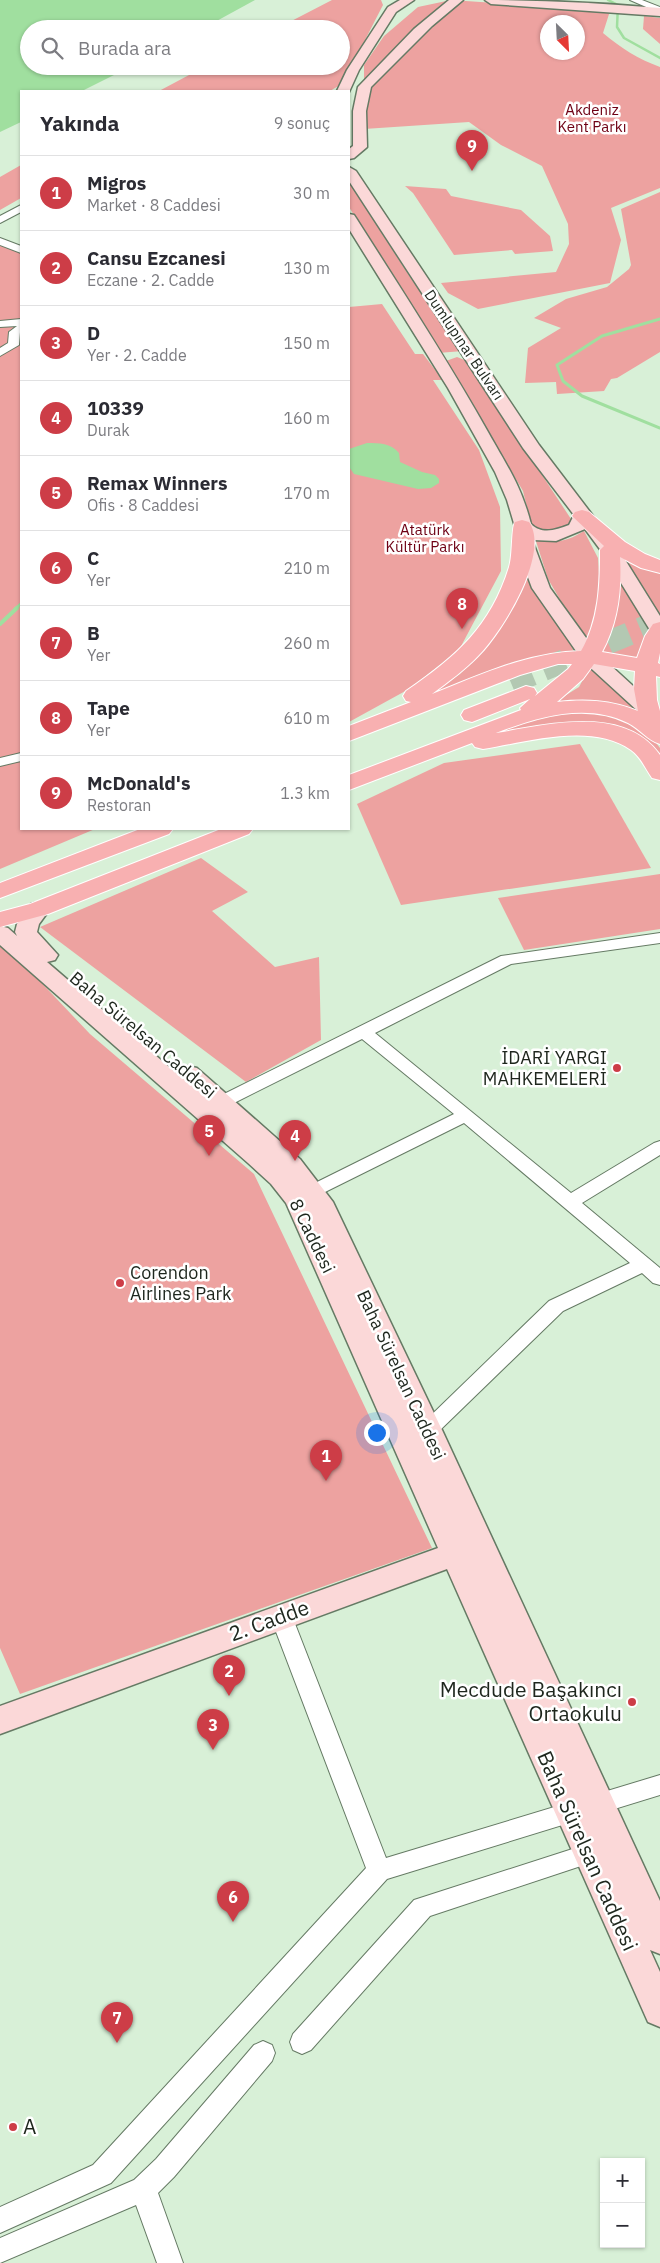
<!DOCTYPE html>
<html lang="tr">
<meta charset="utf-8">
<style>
:root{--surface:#fff;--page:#f2f2f3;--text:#2b2b33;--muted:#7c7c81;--line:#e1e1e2;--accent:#cd3d47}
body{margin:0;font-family:"IBM Plex Sans",sans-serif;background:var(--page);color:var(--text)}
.controls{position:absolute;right:15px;bottom:15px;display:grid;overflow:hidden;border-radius:0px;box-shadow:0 1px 4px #0004}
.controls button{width:45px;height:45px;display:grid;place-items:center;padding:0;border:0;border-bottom:1px solid var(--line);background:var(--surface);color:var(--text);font:25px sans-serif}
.compass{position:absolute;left:540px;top:15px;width:45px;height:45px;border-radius:50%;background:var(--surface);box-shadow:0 1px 4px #0004;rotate:156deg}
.you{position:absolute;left:376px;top:1432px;width:18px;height:18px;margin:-12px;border:4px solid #fff;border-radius:50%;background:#1a73e8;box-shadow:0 0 0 8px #1a73e833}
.badge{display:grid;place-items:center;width:32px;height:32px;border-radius:50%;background:var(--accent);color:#fff;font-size:16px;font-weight:700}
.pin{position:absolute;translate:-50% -41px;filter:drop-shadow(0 1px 2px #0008)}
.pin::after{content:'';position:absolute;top:26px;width:18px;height:15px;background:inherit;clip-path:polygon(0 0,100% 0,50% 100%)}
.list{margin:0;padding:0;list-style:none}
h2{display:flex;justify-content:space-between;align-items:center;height:65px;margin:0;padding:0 20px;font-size:21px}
h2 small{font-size:16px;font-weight:400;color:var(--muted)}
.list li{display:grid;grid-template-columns:32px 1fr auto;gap:15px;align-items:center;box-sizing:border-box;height:75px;padding:0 20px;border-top:1px solid var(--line)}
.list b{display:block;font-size:19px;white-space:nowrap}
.list p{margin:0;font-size:16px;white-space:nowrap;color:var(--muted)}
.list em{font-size:16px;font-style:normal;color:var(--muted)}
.icon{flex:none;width:28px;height:28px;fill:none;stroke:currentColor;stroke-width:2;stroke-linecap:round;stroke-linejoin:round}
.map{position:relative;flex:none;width:660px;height:2263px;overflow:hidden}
.search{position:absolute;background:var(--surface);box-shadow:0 1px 4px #0004;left:20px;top:20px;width:330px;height:55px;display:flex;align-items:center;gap:12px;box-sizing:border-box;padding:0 18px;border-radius:28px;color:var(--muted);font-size:19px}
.panel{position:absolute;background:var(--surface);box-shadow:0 1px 4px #0004;left:20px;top:90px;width:330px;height:740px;border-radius:0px}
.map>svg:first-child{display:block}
.green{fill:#eda2a0;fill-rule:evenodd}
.water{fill:#a0df9f}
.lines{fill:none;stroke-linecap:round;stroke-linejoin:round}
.stream-far2{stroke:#a0df9f;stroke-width:2.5}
.stream-far1{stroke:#a0df9f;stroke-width:3}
.stream{stroke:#a0df9f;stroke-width:4}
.primary-tunnel{stroke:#b3c8b2;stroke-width:23;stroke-dasharray:23 12;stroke-linecap:butt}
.street-casing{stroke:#657a64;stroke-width:2}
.secondary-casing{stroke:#657a64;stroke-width:3}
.primary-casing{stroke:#fff;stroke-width:2}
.street{fill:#fff;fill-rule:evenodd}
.secondary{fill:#fbd8d8;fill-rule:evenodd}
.primary{fill:#f8b0b1;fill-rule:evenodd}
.poi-dot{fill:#cd3d47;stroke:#fff;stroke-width:2}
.labels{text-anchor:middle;stroke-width:5;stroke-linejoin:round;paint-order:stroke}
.far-park-label{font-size:15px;fill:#6e0014;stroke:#fff}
.far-street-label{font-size:15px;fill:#1e261d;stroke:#fff}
.street-label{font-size:18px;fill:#1e261d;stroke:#fff}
.poi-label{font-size:18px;fill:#1e261d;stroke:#fff;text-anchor:end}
.near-street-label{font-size:21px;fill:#1e261d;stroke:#fff}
.near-poi-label{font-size:21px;fill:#1e261d;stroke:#fff;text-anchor:end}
</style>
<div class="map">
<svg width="660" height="2263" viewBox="0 0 660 2263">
<rect width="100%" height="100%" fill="#d8f0d7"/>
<!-- green -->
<g class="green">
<path d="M 332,0 L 381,0 L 383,5 L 346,77 L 340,85 L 330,91 L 159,91 L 206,66 L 341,66 L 341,29 L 276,29 Z"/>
<path d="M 451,0 L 610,11 L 603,33 C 621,48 638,59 660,67 L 660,188 L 611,208 L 621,240 L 610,283 L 478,309 L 448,293 L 441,283 L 556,272 L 569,244 L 568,224 L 542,166 L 501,145 L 469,122 L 364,129 L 364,65 L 384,36 L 418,7 ZM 548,22 L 578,22 L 578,52 L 548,52 Z"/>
<path d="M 644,16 L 660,18 L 660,44 L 643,29 Z"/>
<path d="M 21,165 L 21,198 L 0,210 L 0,177 Z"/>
<path d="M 349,182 L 410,277 L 463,351 L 438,353 L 349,207 Z"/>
<path d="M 405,186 L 446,189 L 451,196 L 521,210 L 550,236 L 553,251 L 515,254 L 512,250 L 454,255 L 413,193 Z"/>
<path d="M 660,192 L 660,352 L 617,378 L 611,379 L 604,391 L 557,394 L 556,382 L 525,383 L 528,348 L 561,328 L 534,318 L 566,299 L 607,287 L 629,269 L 631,265 L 621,209 Z"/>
<path d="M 0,239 L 21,248 L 21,829 L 95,829 L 0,869 Z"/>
<path d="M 382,304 L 415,354 L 423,354 L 443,380 L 433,380 L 479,450 L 500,507 L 501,571 L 459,650 L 409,689 L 349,722 L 349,307 Z"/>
<path d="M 457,357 L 467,361 L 571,519 L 568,529 L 559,532 L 538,530 L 531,524 L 523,491 L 446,361 Z"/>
<path d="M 584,531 L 598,558 L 601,606 L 591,642 L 572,620 L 548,579 L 535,538 C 557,543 564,543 584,531 Z"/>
<path d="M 619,558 L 636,565 L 660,572 L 660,614 Z"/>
<path d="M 525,567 L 580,653 L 416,704 L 460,674 L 494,635 Z"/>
<path d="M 616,577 L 651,627 L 636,661 L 598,655 Z"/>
<path d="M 593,661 L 647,713 L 646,720 L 550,705 L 579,687 Z"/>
<path d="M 559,711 L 595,711 L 620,717 L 654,740 L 660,748 L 660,761 L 632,733 L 476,740 L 533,717 Z"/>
<path d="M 580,744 L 651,868 L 401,905 L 357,804 L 444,763 Z"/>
<path d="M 201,858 L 248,892 L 212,911 L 275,967 L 319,957 L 321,1040 L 246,1082 L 40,927 Z"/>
<path d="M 660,874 L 660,929 L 524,950 L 498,898 Z"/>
<path d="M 0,939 L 90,1034 L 254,1174 L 432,1548 L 20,1694 L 0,1648 Z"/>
</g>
<!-- water -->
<g class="water">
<path d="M 0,0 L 255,0 L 202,29 L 29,29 L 29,66 L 132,66 L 82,91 L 21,91 L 21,122 L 0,132 Z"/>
<path d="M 367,443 C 379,443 391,443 399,453 L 400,462 L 422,472 L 435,475 L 439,479 L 439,483 L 431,488 L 418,489 L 354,474 L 349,467 L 349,449 Z"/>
</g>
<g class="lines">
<!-- stream-far2 -->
<path class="stream-far2" d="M 608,0 L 618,5 L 617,27 L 624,38 L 660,58"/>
<!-- stream-far1 -->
<g class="stream-far1">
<path d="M 660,319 L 602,336 L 557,365 L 563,381 L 582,396 L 660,428"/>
<path d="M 15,609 L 21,604"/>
</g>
<!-- stream -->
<path class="stream" d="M 0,624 L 17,608"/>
<!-- primary-tunnel -->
<path class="primary-tunnel" d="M 511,683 L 660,621"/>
<!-- street casing -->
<g class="street-casing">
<g id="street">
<path d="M 630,0 L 642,0 L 660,7 L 660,13 Z"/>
<path d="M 21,205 L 21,212 L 0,223 L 0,216 Z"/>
<path d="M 0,238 L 21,246 L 21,253 L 0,245 Z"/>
<path d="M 21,319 L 19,345 L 0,356 L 0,348 L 8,343 L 9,332 L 17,326 L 0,327 L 0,321 Z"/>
<path d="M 21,753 L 21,761 L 0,766 L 0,758 Z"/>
<path d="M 660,933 L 660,943 L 511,964 L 375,1033 L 571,1193 L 654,1143 L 660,1141 L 660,1155 L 582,1203 L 660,1268 L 660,1285 L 653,1283 L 642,1273 L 563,1311 L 435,1435 L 428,1438 L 421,1435 L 418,1430 L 421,1425 L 549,1301 L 630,1263 L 464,1123 L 319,1195 L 313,1197 L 307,1195 L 304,1191 L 307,1187 L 454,1114 L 362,1039 L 228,1106 L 208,1113 L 202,1111 L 199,1107 L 202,1103 L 216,1098 L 501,956 Z"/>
<path d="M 281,1607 L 289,1610 L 292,1616 L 386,1858 L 660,1775 L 660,1795 L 387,1879 L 111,2183 L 0,2233 L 0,2207 L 93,2165 L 366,1868 L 270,1616 L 273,1610 Z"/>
<path d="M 588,1844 L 596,1847 L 600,1854 L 596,1861 L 430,1916 L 311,2050 L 302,2054 L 293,2050 L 290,2042 L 293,2034 L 414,1900 Z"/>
<path d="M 263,2041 L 272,2045 L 275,2053 L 272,2061 L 174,2177 L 158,2193 L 183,2263 L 157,2263 L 136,2205 L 0,2263 L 0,2238 L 134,2180 L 156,2159 L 254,2045 Z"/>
</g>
</g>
<!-- secondary casing -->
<g class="secondary-casing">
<g id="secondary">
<path d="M 400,0 L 414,0 L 396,12 L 359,70 L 349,92 L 337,91 L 347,70 L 388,7 Z"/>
<path d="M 449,0 L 463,0 L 432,26 L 371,87 L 366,111 L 367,147 L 354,158 L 349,159 L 349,149 L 353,146 L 353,111 L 358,87 L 414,29 Z"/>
<path d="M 485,0 C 544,0 602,3 660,8 L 660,16 L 491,4 Z"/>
<path d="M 349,167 L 356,171 L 539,445 L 619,550 L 660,616 L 660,637 L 653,635 L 602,552 L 585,529 L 556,541 L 533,540 L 521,535 L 516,530 L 507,500 L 495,472 L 448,388 L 349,229 L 349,214 L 354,215 L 356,218 C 401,289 447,359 488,432 C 507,466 521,485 531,524 C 542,535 556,530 569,525 L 574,515 L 523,448 L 349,181 Z"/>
<path d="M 525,540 L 531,541 L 534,545 L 550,588 L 597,653 L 655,706 L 658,710 L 655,714 L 648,716 L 641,714 L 583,661 L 532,588 L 516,545 L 519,541 Z"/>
<path d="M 39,902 L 47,904 L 50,909 L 39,924 L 37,932 L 58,955 L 55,960 L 47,962 L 176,1073 L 179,1068 L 188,1066 L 197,1068 L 300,1159 L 333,1202 L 442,1430 L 660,1901 L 660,1954 L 650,1950 L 660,1972 L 660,2027 L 648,2022 L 447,1569 L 0,1734 L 0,1706 L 438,1548 L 286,1203 L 271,1184 L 248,1163 L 0,945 L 0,926 L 8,928 L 17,936 L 15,932 L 17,924 L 31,904 Z"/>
</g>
</g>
<!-- primary casing -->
<g class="primary-casing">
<g id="primary">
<path d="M 582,510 L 589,512 L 625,542 L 645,554 L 660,560 L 660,573 L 641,568 L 620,557 C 622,590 618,623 602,652 L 637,658 L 645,636 L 653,624 L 660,622 L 660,653 L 658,663 L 660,664 L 660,677 L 656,676 L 657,700 L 660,711 L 660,744 C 647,740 640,729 628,723 C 586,702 537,717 496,733 C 547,725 624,704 660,755 L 660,780 L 652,778 C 645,768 641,757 631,750 C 592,722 527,742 483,749 L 475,747 L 472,743 L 349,790 L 349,775 L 521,710 L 520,708 L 530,699 L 472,722 L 464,720 L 461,715 L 464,710 L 526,686 L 534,688 L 537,693 L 535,696 L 568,669 L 572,664 L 558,664 L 520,675 L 349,741 L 349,726 L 411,702 L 406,701 L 403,696 L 406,691 C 456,657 491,626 509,567 C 513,555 511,528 515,522 L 522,520 L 529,522 C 551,553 502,632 479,655 C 465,670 448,682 432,694 C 480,675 529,652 581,651 C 599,620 600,585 600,550 L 604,546 L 572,516 L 575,512 ZM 594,664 L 635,671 L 634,689 L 638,711 C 610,700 586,699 557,702 L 583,679 Z"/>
<path d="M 140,829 L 173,829 L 169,834 L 0,898 L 0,883 Z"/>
<path d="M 221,829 L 253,829 L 249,834 L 48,914 L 0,927 L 0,912 L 30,904 Z"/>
</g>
</g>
<!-- street -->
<use href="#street" class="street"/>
<!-- secondary -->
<use href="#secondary" class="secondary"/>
<!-- primary -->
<use href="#primary" class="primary"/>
</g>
<!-- markers -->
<g class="poi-dot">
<circle cx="617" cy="1068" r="5"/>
<circle cx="120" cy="1283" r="5"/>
<circle cx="632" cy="1702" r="5"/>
<circle cx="13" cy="2127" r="5"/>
</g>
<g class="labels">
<!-- far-park labels -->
<g class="far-park-label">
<text x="592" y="115">Akdeniz<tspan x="592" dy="17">Kent Parkı</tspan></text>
<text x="425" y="535">Atatürk<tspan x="425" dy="17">Kültür Parkı</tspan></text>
</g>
<!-- far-street labels -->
<g class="far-street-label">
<text transform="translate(464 345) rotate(56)" y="5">Dumlupınar Bulvarı</text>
</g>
<!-- street labels -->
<g class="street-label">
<text transform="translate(143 1035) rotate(40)" y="6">Baha Sürelsan Caddesi</text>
<text transform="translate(312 1236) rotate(64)" y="6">8 Caddesi</text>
<text transform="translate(401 1375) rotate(65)" y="6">Baha Sürelsan Caddesi</text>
</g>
<!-- poi labels -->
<g class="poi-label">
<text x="607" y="1064">İDARİ YARGI<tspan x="607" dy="21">MAHKEMELERİ</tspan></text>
<text x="130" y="1279" text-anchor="start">Corendon<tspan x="130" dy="21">Airlines Park</tspan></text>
</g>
<!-- near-street labels -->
<g class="near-street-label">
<text transform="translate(269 1621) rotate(-20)" y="7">2. Cadde</text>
<text transform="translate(587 1851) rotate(66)" y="7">Baha Sürelsan Caddesi</text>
</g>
<!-- near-poi labels -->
<g class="near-poi-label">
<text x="622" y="1697">Mecdude Başakıncı<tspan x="622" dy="24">Ortaokulu</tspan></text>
<text x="23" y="2134" text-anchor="start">A</text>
</g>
</g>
</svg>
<div class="controls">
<button>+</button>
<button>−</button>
</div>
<svg class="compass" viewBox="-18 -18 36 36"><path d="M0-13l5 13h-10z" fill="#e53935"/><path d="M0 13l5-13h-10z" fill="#7c7c81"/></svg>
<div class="you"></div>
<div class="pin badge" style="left:326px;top:1481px">1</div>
<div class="pin badge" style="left:229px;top:1696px">2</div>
<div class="pin badge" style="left:213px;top:1750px">3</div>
<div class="pin badge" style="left:295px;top:1161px">4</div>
<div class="pin badge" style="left:209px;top:1156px">5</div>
<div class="pin badge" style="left:233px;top:1922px">6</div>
<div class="pin badge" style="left:117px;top:2043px">7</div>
<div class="pin badge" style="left:462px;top:629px">8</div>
<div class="pin badge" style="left:472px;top:171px">9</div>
<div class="search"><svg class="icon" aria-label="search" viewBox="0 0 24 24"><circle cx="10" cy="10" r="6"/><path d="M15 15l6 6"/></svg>Burada ara</div>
<section class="panel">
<h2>Yakında<small>9 sonuç</small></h2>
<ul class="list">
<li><span class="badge">1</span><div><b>Migros</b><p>Market · 8 Caddesi</p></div><em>30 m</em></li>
<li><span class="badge">2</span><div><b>Cansu Ezcanesi</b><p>Eczane · 2. Cadde</p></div><em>130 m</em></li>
<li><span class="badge">3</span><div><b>D</b><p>Yer · 2. Cadde</p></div><em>150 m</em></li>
<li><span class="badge">4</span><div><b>10339</b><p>Durak</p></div><em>160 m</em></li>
<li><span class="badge">5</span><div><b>Remax Winners</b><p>Ofis · 8 Caddesi</p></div><em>170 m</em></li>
<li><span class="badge">6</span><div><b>C</b><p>Yer</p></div><em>210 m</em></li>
<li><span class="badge">7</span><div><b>B</b><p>Yer</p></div><em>260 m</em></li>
<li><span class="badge">8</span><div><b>Tape</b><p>Yer</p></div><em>610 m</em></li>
<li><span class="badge">9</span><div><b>McDonald's</b><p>Restoran</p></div><em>1.3 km</em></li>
</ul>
</section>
</div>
